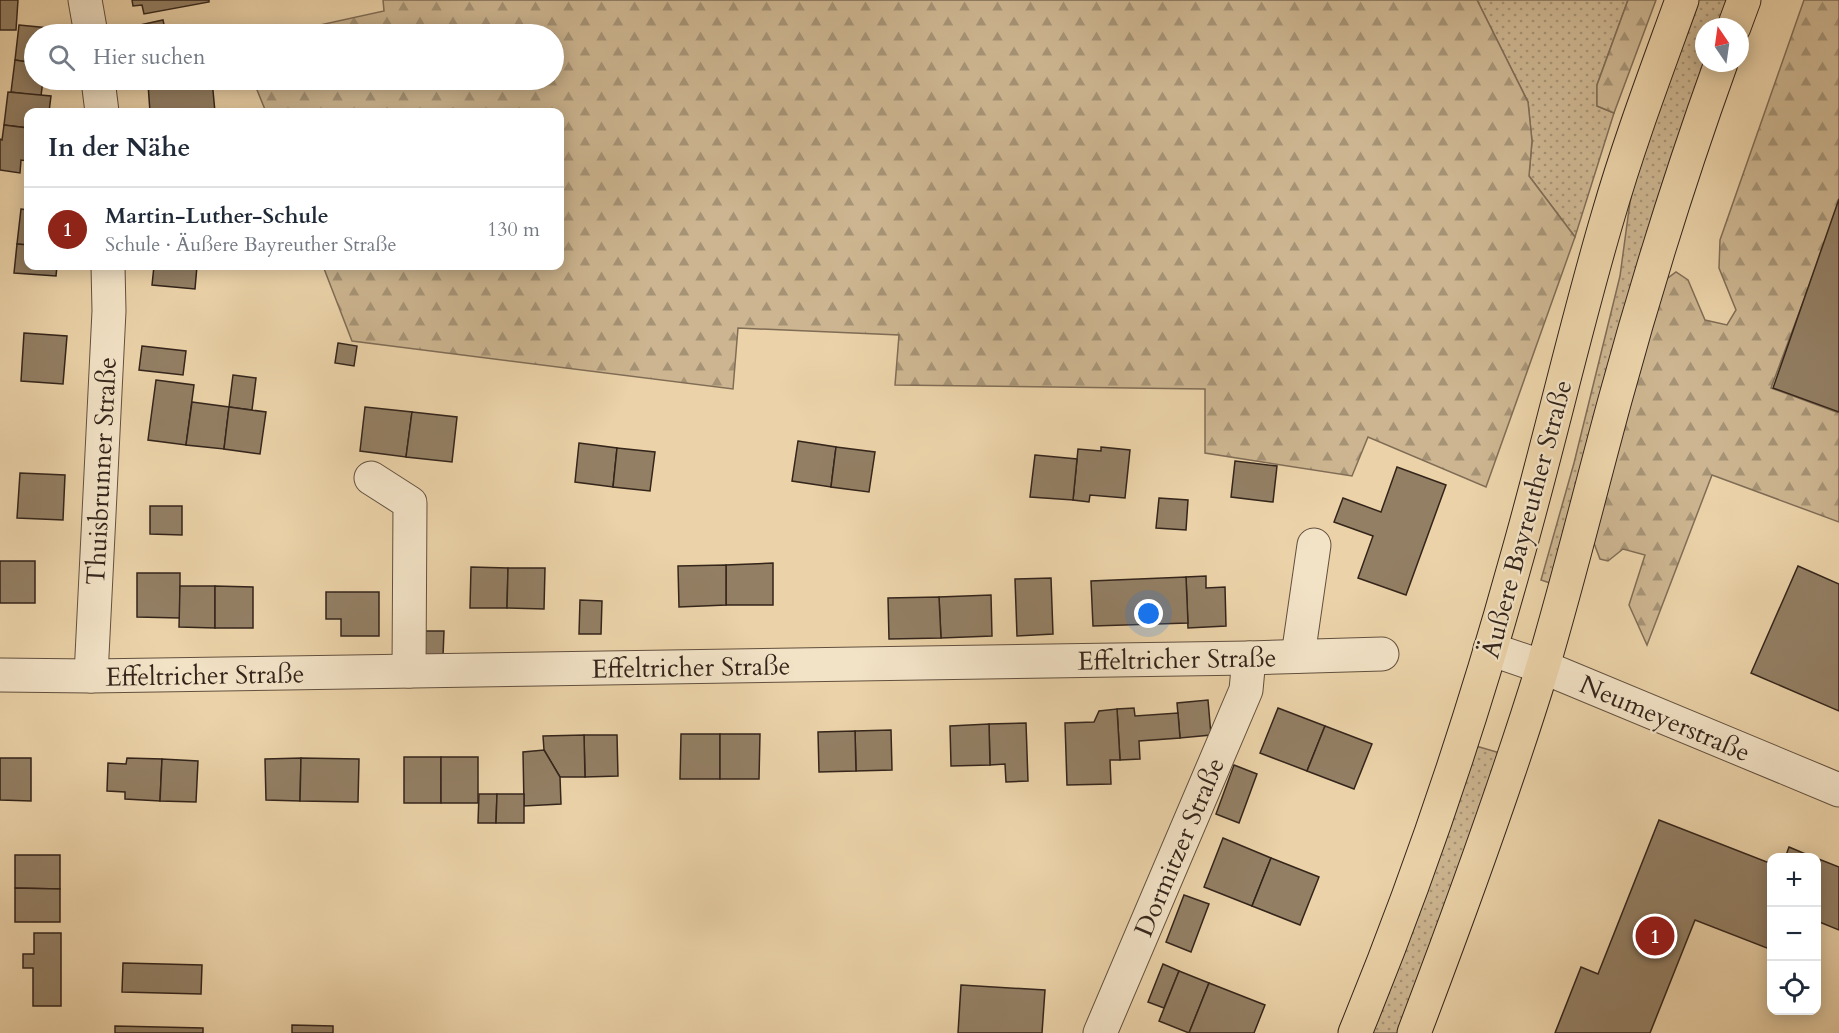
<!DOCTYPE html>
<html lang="de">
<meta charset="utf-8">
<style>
:root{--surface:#fff;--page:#f2f2f3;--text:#1f2937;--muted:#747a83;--line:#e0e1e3;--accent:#8f2418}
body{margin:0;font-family:Cardo,serif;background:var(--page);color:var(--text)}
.controls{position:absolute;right:18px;bottom:18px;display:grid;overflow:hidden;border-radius:12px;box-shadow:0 3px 15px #0003}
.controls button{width:54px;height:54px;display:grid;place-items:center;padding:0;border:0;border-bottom:2px solid var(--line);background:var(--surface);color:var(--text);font:30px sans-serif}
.compass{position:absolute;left:1695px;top:18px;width:54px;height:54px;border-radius:50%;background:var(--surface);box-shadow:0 3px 15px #0003;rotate:347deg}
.you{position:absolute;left:1149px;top:614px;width:21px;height:21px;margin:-15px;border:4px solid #fff;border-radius:50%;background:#1a73e8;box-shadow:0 0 0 9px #1a73e833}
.badge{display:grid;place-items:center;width:39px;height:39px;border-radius:50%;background:var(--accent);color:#fff;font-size:20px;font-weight:700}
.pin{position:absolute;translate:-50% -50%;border:3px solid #fff;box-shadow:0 2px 6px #0006}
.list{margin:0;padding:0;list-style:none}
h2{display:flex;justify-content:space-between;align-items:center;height:78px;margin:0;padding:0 24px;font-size:26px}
h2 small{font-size:20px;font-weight:400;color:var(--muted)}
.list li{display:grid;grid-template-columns:39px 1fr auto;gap:18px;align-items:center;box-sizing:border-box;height:84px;padding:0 24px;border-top:2px solid var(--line)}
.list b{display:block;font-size:22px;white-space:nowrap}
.list p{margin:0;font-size:20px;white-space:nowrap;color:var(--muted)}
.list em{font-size:20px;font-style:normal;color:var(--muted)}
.icon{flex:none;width:33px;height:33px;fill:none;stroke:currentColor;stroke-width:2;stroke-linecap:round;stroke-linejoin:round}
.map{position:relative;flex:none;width:1839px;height:1033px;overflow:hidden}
.search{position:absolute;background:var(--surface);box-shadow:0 3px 15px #0003;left:24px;top:24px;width:540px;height:66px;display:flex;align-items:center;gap:15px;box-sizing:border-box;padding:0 21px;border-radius:33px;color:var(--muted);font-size:22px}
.panel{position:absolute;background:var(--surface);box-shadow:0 3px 15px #0003;left:24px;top:108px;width:540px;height:162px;border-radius:12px}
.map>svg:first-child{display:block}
.green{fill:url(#green-dots);stroke:#806d56;stroke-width:1.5}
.forest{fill:url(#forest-firs);stroke:#806d56;stroke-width:1.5}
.building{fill:#937f64;stroke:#34251b;stroke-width:1.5}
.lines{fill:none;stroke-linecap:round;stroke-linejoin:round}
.minor-casing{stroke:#62503e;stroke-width:35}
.major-casing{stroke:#34251b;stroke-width:35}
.minor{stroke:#f2e2c6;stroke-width:33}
.major{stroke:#ebd2a8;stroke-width:33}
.labels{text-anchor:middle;stroke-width:4.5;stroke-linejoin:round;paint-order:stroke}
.street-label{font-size:26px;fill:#34251b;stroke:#f2e2c6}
</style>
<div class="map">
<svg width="1839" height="1033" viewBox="0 0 1839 1033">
<defs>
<pattern id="green-dots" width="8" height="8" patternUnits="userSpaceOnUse" patternTransform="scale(1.5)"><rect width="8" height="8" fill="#ccb590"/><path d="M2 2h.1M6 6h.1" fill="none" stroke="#a69375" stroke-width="1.8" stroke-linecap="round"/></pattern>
<pattern id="forest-firs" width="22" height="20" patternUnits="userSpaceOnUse" patternTransform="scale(1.5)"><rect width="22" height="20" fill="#ccb590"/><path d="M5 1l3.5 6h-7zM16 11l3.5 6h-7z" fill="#a69375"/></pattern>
</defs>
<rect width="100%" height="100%" fill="#ebd2a8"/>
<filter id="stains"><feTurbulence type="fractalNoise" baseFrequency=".00333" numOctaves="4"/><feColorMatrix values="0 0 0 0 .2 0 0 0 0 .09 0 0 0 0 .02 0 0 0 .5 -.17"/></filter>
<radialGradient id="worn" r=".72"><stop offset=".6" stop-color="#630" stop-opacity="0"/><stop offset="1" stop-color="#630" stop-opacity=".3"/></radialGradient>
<!-- green -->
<g class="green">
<path d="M 1477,0 L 1628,0 L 1597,85 L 1597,106 L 1614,113 L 1575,237 L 1529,176 L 1532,141 L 1528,102 Z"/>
<path d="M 1697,0 L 1728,0 L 1718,27 L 1704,27 L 1704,63 L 1662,185 L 1620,329 L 1550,583 L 1541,580 L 1574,463 L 1620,276 L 1630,202 L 1639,161 Z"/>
<path d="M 1476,746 L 1500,753 L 1398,1033 L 1372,1033 Z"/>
</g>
<!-- forest -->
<g class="forest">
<path d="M 383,0 L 1477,0 L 1528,102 L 1532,141 L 1529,176 L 1575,237 L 1486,487 L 1368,437 L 1352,476 L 1205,453 L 1205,389 L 895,385 L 899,335 L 738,328 L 733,389 L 352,341 L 323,266 L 560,266 L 560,112 L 266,112 L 253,80 L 554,80 L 554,34 L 279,34 L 384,11 Z"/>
<path d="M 1628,0 L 1656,0 L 1614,113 L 1597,106 L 1597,85 Z"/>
<path d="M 1804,0 L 1839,0 L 1839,206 L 1771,388 L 1839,413 L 1839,522 L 1712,475 L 1647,645 L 1629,605 L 1645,555 L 1623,549 L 1608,561 L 1600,559 L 1592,538 L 1664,281 L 1676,272 L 1688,280 L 1705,320 L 1727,325 L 1736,310 L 1719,268 L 1720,240 Z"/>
</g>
<!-- building -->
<g class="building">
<path d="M 0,0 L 18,0 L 16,30 L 0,30 Z"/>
<path d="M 132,0 L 209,0 L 209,2 L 144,14 L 142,5 L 133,6 Z"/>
<path d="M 163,20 L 166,34 L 136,34 L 135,26 Z"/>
<path d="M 19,25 L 49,28 L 48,34 L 34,34 L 34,63 L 15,60 Z"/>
<path d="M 15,60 L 34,63 L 34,80 L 43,80 L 41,96 L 11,92 Z"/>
<path d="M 212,80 L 215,112 L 150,112 L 148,84 Z"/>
<path d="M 8,92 L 51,96 L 49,112 L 28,112 L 28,128 L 4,125 Z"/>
<path d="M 4,125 L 28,128 L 28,161 L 21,160 L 20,173 L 0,170 L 0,139 L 2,140 Z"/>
<path d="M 1839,199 L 1839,412 L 1773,388 Z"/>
<path d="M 21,209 L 28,210 L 28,245 L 17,244 Z"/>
<path d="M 17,244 L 28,245 L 28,266 L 57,266 L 56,276 L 14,273 Z"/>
<path d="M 154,266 L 197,266 L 195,289 L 152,285 Z"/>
<path d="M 24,333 L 67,336 L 63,384 L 21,381 Z"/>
<path d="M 338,343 L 357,346 L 354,366 L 335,363 Z"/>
<path d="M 142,346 L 186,351 L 183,375 L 139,370 Z"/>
<path d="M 233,375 L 256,378 L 252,410 L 229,407 Z"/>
<path d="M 156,380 L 194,385 L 186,445 L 148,440 Z"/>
<path d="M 192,402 L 229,407 L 224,449 L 186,445 Z"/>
<path d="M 229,407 L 266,412 L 260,454 L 224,449 Z"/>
<path d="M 365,407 L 412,412 L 406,457 L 360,451 Z"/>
<path d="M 412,412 L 457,417 L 452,462 L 406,457 Z"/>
<path d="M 798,441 L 836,447 L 831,487 L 792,481 Z"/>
<path d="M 579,443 L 617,448 L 613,487 L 575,482 Z"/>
<path d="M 836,447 L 875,452 L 869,492 L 831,487 Z"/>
<path d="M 1101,447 L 1130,450 L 1125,498 L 1090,495 L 1089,502 L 1073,500 L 1078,449 L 1101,451 Z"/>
<path d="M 617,448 L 655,452 L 650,491 L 613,487 Z"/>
<path d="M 1035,455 L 1077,459 L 1073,500 L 1030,497 Z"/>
<path d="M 1235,461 L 1277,466 L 1273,502 L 1231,497 Z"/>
<path d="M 1397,467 L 1446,485 L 1406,595 L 1358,578 L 1373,536 L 1334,522 L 1343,498 L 1381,512 Z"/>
<path d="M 20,473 L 65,475 L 63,520 L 17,518 Z"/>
<path d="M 1159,498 L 1188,500 L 1186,530 L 1156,528 Z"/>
<path d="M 150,506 L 182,506 L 182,535 L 150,534 Z"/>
<rect x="0" y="561" width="35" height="42"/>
<path d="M 773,563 L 773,605 L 726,605 L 726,565 Z"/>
<path d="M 726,565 L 726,605 L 679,607 L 678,566 Z"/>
<path d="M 1798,566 L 1839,584 L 1839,711 L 1751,673 Z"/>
<path d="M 471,567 L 508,568 L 507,608 L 470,608 Z"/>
<path d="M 508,568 L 545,568 L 544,609 L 507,608 Z"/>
<path d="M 137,573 L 180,573 L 180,618 L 137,617 Z"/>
<path d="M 1206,576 L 1206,588 L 1225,587 L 1226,626 L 1188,628 L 1186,577 Z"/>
<path d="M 1186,577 L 1188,623 L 1093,626 L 1091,581 Z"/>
<path d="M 1051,578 L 1053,634 L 1017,636 L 1015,579 Z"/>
<path d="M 180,586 L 215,586 L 215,628 L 179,627 Z"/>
<path d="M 215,586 L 253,587 L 253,628 L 215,628 Z"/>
<path d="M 326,592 L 379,592 L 379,636 L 341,636 L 341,619 L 326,619 Z"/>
<path d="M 991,595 L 992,636 L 941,638 L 939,597 Z"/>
<path d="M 939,597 L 941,638 L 889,639 L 888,598 Z"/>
<path d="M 580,600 L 602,601 L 601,634 L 579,634 Z"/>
<path d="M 419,631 L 444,631 L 443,656 L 419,656 Z"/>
<path d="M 1208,700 L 1211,735 L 1180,738 L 1177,703 Z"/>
<path d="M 1134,708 L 1135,716 L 1178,713 L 1180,738 L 1139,741 L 1140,759 L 1120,760 L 1117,709 Z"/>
<path d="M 1278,708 L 1325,726 L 1307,771 L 1260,753 Z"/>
<path d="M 1117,709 L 1120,760 L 1110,760 L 1111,784 L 1067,785 L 1065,723 L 1094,722 L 1099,711 Z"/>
<path d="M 1026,723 L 1028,781 L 1006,782 L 1005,764 L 990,765 L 989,724 Z"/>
<path d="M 989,724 L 990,765 L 951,766 L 950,726 Z"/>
<path d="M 1325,726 L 1372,744 L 1354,789 L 1307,771 Z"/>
<path d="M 891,730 L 892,770 L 856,771 L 855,731 Z"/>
<path d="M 855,731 L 856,771 L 819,772 L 818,732 Z"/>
<path d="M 681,734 L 720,734 L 720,779 L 680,779 Z"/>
<path d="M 720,734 L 760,734 L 759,779 L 720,779 Z"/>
<path d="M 584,735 L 617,735 L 618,776 L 585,777 Z"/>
<path d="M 584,735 L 585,777 L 560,777 L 544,750 L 543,736 Z"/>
<path d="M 544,750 L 560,777 L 561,804 L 524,806 L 523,752 Z"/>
<rect x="404" y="757" width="37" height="46"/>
<rect x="441" y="757" width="37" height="46"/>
<path d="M 0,758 L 31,758 L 31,801 L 0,800 Z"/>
<path d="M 127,758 L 162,759 L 160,801 L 125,799 L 125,792 L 107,791 L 108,763 L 126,764 Z"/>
<path d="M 301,758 L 300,801 L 266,800 L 265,759 Z"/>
<path d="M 301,758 L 359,759 L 358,802 L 300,801 Z"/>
<path d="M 162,759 L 198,761 L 196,802 L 160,801 Z"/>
<path d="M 1234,765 L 1257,774 L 1239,823 L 1216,814 Z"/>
<path d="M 479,794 L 497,794 L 496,823 L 478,823 Z"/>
<path d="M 497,794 L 524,794 L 524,823 L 496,823 Z"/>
<path d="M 1659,820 L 1772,864 L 1772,950 L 1695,920 L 1650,1033 L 1555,1033 L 1581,967 L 1598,974 Z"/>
<path d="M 1223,838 L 1271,858 L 1252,906 L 1204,887 Z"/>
<path d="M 1789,847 L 1815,858 L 1785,858 Z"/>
<path d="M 15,855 L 60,855 L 60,889 L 15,888 Z"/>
<path d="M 1271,858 L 1319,877 L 1300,925 L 1252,906 Z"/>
<path d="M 1816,858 L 1839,867 L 1839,930 L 1817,921 L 1816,923 Z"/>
<path d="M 15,888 L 60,889 L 60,922 L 15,922 Z"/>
<path d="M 1184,895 L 1209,904 L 1191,952 L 1166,942 Z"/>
<path d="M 34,933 L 61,933 L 61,1006 L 33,1006 L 33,968 L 23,968 L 23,954 L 34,954 Z"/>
<path d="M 123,963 L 202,965 L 201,994 L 122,992 Z"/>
<path d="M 1163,964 L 1179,971 L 1164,1008 L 1148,1002 Z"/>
<path d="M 1179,971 L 1209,983 L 1189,1033 L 1159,1021 Z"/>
<path d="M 1209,983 L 1265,1005 L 1254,1033 L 1189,1033 Z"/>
<path d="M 961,985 L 1045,990 L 1042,1033 L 958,1033 Z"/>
<path d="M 292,1025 L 333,1026 L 333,1033 L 292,1033 Z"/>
<path d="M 115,1026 L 203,1028 L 203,1033 L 115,1033 Z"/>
</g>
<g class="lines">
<!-- minor casing -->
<g class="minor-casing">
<g id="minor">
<path d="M 85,0 L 91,34"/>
<path d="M 98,80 L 102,112"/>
<path d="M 371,478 L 410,503 L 409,671"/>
<path d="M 1490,649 L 1543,667 L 1839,790"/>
<path d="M 1298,656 L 1314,545"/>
<path d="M 0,675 L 91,676 L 1249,658 L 1382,654"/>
<path d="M 91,676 L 109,311 L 108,266"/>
<path d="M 1100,1033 L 1246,690 L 1249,658"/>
</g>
</g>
<!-- major casing -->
<g class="major-casing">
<g id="major">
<path d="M 1734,27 L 1744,0"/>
<path d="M 1355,1033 C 1418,880 1471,723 1515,564 C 1548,449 1574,331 1608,216 C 1629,143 1656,72 1682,0"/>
<path d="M 1414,1033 C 1460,912 1505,790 1543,666 C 1569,578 1591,488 1615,400 C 1646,286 1681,174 1721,63"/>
</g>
</g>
<!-- minor -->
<use href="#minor" class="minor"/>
<!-- major -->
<use href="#major" class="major"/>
</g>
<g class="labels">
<!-- street labels -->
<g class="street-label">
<text transform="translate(101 471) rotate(-87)" y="9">Thuisbrunner Straße</text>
<text transform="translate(1526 519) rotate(-75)" y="9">Äußere Bayreuther Straße</text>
<text transform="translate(1177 659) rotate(-1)" y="9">Effeltricher Straße</text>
<text transform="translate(691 667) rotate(-1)" y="9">Effeltricher Straße</text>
<text transform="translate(205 675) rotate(-1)" y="9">Effeltricher Straße</text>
<text transform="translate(1665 718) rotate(23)" y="9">Neumeyerstraße</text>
<text transform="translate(1179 847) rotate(-67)" y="9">Dormitzer Straße</text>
</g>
</g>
<rect width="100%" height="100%" filter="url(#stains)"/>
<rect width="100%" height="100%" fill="url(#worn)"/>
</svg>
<div class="controls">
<button>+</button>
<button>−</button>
<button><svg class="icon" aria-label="locate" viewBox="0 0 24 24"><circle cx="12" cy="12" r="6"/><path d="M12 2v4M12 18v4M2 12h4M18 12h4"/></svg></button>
</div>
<svg class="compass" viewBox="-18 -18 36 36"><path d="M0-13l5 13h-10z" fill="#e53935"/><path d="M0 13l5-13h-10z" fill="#747a83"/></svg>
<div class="you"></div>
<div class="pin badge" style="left:1655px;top:936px">1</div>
<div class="search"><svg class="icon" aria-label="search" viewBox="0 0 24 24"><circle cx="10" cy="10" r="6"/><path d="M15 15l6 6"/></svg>Hier suchen</div>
<section class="panel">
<h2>In der Nähe<small></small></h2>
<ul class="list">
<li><span class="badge">1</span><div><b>Martin-Luther-Schule</b><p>Schule · Äußere Bayreuther Straße</p></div><em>130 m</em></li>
</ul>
</section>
</div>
